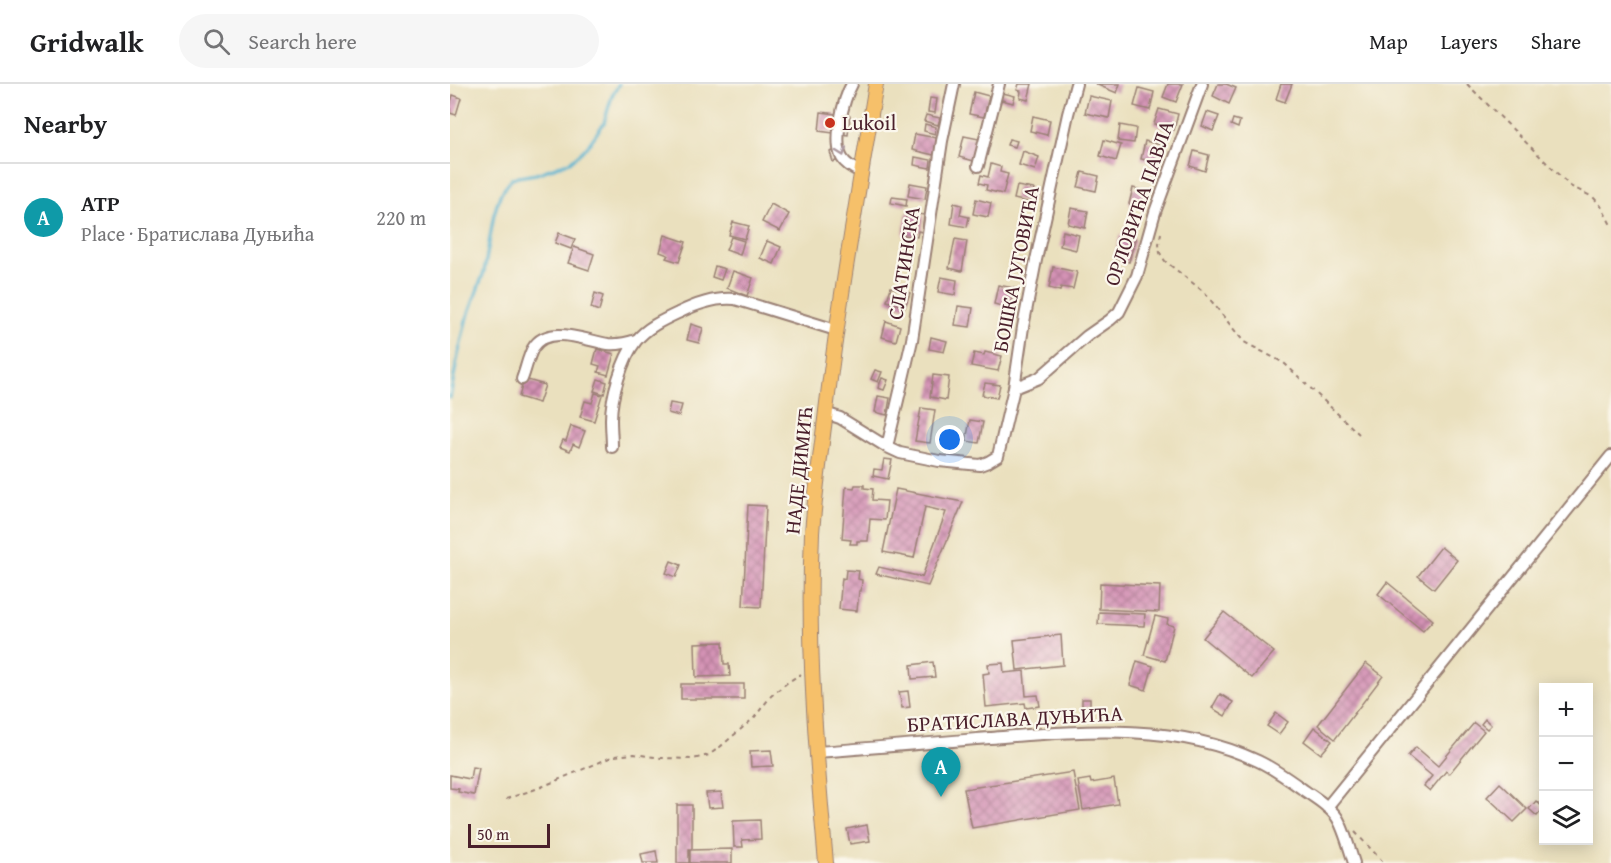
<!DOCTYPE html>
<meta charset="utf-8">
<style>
:root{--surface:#fff;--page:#f6f6f6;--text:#202124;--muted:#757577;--line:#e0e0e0;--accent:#2563eb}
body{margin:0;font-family:"Gentium Book Plus",serif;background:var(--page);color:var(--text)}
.controls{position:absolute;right:18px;bottom:18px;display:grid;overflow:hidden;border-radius:0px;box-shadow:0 3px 15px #0003}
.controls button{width:54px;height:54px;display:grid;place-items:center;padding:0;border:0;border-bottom:2px solid var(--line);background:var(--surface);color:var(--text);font:30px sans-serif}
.scale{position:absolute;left:18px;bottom:15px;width:82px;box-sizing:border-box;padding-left:6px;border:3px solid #4a1f2b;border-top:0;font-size:16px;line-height:21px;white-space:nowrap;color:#4a1f2b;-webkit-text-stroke:4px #fbf7ec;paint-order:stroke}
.you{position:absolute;left:500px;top:356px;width:21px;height:21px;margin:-15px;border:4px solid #fff;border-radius:50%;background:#1a73e8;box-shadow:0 0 0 9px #1a73e833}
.badge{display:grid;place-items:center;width:39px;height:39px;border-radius:50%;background:var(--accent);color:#fff;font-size:20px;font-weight:700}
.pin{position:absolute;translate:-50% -50px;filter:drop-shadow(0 2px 3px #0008)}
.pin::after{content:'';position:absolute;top:32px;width:21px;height:18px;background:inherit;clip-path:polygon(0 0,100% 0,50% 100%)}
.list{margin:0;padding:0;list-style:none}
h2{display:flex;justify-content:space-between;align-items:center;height:78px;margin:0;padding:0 24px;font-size:26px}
h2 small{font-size:20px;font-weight:400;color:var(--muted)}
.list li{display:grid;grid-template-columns:39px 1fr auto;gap:18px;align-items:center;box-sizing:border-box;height:108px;padding:0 24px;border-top:2px solid var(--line)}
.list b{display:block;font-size:22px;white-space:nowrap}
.list p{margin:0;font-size:20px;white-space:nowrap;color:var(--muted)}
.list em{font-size:20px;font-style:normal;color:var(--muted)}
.icon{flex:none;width:33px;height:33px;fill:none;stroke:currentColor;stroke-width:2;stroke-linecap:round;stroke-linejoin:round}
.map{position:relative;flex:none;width:1161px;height:779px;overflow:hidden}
header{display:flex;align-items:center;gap:36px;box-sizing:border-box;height:84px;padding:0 30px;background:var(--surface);border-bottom:2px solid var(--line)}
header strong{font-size:28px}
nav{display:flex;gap:33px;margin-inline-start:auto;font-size:21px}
.search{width:420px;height:54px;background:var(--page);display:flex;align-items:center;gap:15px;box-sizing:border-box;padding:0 21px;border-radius:33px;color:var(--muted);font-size:22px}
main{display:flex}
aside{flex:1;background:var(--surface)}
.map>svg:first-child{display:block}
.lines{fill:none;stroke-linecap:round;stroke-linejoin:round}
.stream{stroke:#52b2d1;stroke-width:3}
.building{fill:url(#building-cross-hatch)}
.minor-casing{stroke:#9a8074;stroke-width:14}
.major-casing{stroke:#9a8074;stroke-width:16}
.path{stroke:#9a8074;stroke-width:2;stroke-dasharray:4.5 4.5;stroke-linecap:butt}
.minor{stroke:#fff;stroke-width:10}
.major{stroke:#f6c06b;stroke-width:14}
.oneway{stroke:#ae9aa0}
.poi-dot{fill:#c8321e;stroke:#fbf7ec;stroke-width:2}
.labels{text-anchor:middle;stroke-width:4.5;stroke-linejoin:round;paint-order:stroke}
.poi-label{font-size:21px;fill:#4a1f2b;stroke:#fbf7ec;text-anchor:start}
.street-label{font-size:21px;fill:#4a1f2b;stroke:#fbf7ec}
</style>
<header>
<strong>Gridwalk</strong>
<div class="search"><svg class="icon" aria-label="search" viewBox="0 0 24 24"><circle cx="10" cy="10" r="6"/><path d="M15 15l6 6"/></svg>Search here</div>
<nav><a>Map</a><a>Layers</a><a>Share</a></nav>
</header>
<main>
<aside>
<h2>Nearby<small></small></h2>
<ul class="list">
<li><span class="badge" style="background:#0f9aa8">A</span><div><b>ATP</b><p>Place · Братислава Дуњића</p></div><em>220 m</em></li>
</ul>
</aside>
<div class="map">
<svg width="1161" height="779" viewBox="0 0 1161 779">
<defs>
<pattern id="building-cross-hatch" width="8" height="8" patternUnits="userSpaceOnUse" patternTransform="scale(1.5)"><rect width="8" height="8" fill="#d493b5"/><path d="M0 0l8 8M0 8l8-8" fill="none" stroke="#ae7793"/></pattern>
</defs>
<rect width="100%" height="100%" fill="#fbf7ec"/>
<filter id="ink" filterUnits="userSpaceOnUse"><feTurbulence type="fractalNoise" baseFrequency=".0167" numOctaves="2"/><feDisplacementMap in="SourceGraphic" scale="12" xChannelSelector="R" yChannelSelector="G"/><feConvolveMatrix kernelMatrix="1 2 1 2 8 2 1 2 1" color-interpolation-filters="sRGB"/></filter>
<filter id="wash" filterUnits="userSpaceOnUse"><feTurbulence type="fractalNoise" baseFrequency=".008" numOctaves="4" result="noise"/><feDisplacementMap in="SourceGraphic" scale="24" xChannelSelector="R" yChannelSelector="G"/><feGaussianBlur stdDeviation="1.35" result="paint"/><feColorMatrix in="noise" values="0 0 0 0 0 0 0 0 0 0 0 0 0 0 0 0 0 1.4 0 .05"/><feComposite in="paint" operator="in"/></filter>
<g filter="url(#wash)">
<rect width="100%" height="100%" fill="#eae0be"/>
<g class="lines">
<!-- stream -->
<path class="stream" d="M 0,314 L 7,276 L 16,237 L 34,188 L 44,130 L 50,111 L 62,94 L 86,90 L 120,78 L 137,63 L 154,39 L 162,12 L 169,0"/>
</g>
<g id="blocks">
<!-- building -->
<g class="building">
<path d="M 569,0 L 582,0 L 578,16 L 570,14 L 571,7 L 567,6 Z"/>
<path d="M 645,0 L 670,0 L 667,9 Z"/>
<path d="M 718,0 L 733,0 L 726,18 L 713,13 Z"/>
<path d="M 768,0 L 776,0 L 786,4 L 779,20 L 763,12 Z"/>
<path d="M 831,0 L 842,0 L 835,18 L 826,15 Z"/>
<path d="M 689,4 L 704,8 L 700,26 L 684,22 Z"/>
<path d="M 524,8 L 539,12 L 534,33 L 519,30 Z"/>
<path d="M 549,8 L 565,12 L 563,19 L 548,15 Z"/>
<path d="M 3,11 L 11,14 L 6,31 L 0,29 L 0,21 Z"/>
<path d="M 639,12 L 662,17 L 659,34 L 635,29 Z"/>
<path d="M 480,14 L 487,15 L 485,29 L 478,28 Z"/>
<path d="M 709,25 L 728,30 L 724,46 L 704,40 Z"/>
<path d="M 371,28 L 386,30 L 383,49 L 369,47 Z"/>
<path d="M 757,28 L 769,32 L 763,47 L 752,42 Z"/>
<path d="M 394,31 L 400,32 L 398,51 L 391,50 Z"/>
<path d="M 476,31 L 490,34 L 488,41 L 474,37 Z"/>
<path d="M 583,32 L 600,36 L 597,51 L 580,47 Z"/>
<path d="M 783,35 L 790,37 L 788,44 L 781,41 Z"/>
<path d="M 475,40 L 486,43 L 485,50 L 474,47 Z"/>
<path d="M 670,41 L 686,44 L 684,59 L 668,57 Z"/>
<path d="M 465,50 L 487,54 L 484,71 L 462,66 Z"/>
<path d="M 514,52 L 529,55 L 524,77 L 509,73 Z"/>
<path d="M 559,55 L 567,57 L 565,63 L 557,61 Z"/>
<path d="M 654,56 L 671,61 L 666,77 L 650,72 Z"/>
<path d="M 695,57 L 715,62 L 711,79 L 691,75 Z"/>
<path d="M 386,66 L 389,76 L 383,78 L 380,68 Z"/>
<path d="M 573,67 L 589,73 L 585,86 L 569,81 Z"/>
<path d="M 744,67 L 759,71 L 755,87 L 740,82 Z"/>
<path d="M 465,73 L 481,76 L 480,84 L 464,81 Z"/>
<path d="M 541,80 L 551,83 L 550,88 L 558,90 L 553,110 L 536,106 L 537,101 L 529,99 L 531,91 L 538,93 Z"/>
<path d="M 632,88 L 649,92 L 646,107 L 628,103 Z"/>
<path d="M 460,99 L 477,102 L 475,115 L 458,112 Z"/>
<path d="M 567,102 L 584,105 L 581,119 L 564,115 Z"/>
<path d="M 683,104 L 699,108 L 695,124 L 679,120 Z"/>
<path d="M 442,113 L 457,115 L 456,122 L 441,119 Z"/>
<path d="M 526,115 L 541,119 L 538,133 L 523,130 Z"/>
<path d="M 504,119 L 512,121 L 510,131 L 519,133 L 517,143 L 501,140 Z"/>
<path d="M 321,120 L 339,130 L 330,147 L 312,138 Z"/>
<path d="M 621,124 L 638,127 L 635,144 L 618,140 Z"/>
<path d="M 457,128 L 474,131 L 472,148 L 468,147 L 467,153 L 453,151 Z"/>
<path d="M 283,138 L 299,142 L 295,155 L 279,151 Z"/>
<path d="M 613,147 L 629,151 L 626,166 L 610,162 Z"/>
<path d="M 109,149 L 125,155 L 121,165 L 105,159 Z"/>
<path d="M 215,151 L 236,158 L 229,178 L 216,174 L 218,171 L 210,168 Z"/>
<path d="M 670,151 L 685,155 L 679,178 L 664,174 Z"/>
<path d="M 281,153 L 294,157 L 290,171 L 276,166 Z"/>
<path d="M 505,155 L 517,157 L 512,187 L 499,184 Z"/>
<path d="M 317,157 L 331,163 L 324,180 L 310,174 Z"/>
<path d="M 124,163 L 144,170 L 139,186 L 118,179 Z"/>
<path d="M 265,182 L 275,185 L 271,196 L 262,193 Z"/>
<path d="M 603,183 L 627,188 L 623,205 L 611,203 L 610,207 L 599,204 Z"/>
<path d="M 283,187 L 303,194 L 297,212 L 277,204 Z"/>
<path d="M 491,193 L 507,196 L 505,211 L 488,208 Z"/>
<path d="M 548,201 L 564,204 L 560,224 L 544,220 Z"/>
<path d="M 441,203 L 460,209 L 455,223 L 437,217 Z"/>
<path d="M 145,209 L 153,212 L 149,227 L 141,224 Z"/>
<path d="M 508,222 L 523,224 L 520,243 L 505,241 Z"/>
<path d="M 436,237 L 450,242 L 446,257 L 432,253 Z"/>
<path d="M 241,240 L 253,244 L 249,259 L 237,256 Z"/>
<path d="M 481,253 L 497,257 L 494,268 L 479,265 Z"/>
<path d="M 147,265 L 164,270 L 158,291 L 148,288 L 150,282 L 143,280 Z"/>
<path d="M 535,268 L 552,272 L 548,287 L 521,282 L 524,269 L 534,271 Z"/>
<path d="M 425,286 L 432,288 L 428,298 L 421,295 Z"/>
<path d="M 483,291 L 499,293 L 496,316 L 480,313 Z"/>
<path d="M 432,294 L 438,296 L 434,306 L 428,304 Z"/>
<path d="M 74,295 L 95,301 L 89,319 L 69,313 Z"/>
<path d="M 148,295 L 157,298 L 154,310 L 144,307 Z"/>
<path d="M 535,299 L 550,301 L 547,314 L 532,311 Z"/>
<path d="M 145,309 L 152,311 L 144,337 L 130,333 L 135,317 L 142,319 Z"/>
<path d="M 428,312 L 440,314 L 437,331 L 425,328 Z"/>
<path d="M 220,319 L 232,321 L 229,332 L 218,329 Z"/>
<path d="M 471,324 L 485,326 L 480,359 L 465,357 Z"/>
<path d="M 520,336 L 533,338 L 529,359 L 516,357 Z"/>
<path d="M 121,342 L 135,347 L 129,363 L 123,360 L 120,367 L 110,363 L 113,356 L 116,357 Z"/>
<path d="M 434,375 L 442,376 L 438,395 L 423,392 L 424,385 L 432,386 Z"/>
<path d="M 405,401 L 414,401 L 414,404 L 423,405 L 422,416 L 437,417 L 435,436 L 420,435 L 418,457 L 407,457 L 407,460 L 400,460 L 401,456 L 392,455 L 396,403 L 404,404 Z"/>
<path d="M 446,405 L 513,418 L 478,502 L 426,490 L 429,483 L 472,493 L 496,428 L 475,423 L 464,474 L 433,468 Z"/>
<path d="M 298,421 L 316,422 L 311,523 L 293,522 Z"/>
<path d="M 991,463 L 1007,476 L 984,505 L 968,492 Z"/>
<path d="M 221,477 L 231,481 L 226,493 L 216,489 Z"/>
<path d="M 396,486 L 409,487 L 408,495 L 412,496 L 411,507 L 409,507 L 407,527 L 389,525 L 392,494 L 395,495 Z"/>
<path d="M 937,498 L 983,536 L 973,547 L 928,510 Z"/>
<path d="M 650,499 L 710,502 L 709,528 L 649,525 Z"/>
<path d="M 649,528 L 695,530 L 694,542 L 648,540 Z"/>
<path d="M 774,528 L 824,568 L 802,594 L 753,554 Z"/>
<path d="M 705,532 L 718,535 L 717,540 L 724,542 L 715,577 L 694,571 Z"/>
<path d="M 611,551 L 613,581 L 567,586 L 564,556 Z"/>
<path d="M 273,558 L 274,580 L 279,580 L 280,592 L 246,593 L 245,559 Z"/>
<path d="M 687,577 L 703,582 L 696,606 L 680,601 Z"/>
<path d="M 483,578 L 485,593 L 462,595 L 461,581 Z"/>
<path d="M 553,579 L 554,589 L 574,587 L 576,612 L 588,611 L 590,622 L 576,624 L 575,619 L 536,623 L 533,590 L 539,589 L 538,580 Z"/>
<path d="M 916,579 L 933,592 L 885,655 L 868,641 Z"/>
<rect x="231" y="600" width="63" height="15"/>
<path d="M 458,607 L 460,623 L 452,624 L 449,608 Z"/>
<path d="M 770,610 L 783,618 L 775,632 L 762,624 Z"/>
<rect x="632" y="615" width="8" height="8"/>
<path d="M 826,629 L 838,638 L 829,650 L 817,642 Z"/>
<path d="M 1035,635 L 1041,641 L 1037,645 L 1031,640 Z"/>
<path d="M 1024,639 L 1034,647 L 999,690 L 996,687 L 980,707 L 974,702 L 982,692 L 958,672 L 966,663 L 988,682 Z"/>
<path d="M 864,643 L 882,657 L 871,670 L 854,657 Z"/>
<path d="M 321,666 L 323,682 L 301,683 L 300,667 Z"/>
<path d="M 22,683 L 29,684 L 24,711 L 8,708 L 9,705 L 0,704 L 0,691 L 20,695 Z"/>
<path d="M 623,688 L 630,726 L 522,744 L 514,705 Z"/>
<path d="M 640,695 L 641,699 L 664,695 L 668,720 L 633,726 L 628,697 Z"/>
<path d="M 1050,699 L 1077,725 L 1064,738 L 1037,713 Z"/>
<path d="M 271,708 L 273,723 L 258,724 L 256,709 Z"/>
<path d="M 1086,717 L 1094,724 L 1087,732 L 1079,725 Z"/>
<path d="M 227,721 L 242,721 L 242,765 L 239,765 L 239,779 L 227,779 Z"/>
<path d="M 310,736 L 311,755 L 292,756 L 293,763 L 284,763 L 283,737 Z"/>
<path d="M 417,741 L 420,757 L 400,760 L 397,745 Z"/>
<path d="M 282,765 L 282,779 L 240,779 L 240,766 Z"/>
<path d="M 206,767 L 208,779 L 193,779 L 191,770 Z"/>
</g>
</g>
</g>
<g filter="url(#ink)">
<use href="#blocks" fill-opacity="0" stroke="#9a8074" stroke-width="1.5"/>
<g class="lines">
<!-- minor casing -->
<g class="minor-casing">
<g id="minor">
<path d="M 402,0 C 393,16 383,57 392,74 C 396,81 404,85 411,88"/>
<path d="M 528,82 L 549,0"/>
<path d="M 72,295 C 76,285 78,273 83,264 C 98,239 137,257 158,260 C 169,261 177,259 186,256"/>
<path d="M 564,304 L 589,294 L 637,252 L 660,236 L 669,228 L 687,192 L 705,128 L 752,0"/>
<path d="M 375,329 L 390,334 L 437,363 L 450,369 L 489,377 L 530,381 L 538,378 L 548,372 L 564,304 L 573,243 L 586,176 L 618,30 L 626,0"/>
<path d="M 162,363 C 162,354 161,345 161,335 C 161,313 172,275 186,257 C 196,244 213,236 228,229 C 246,220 265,213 285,215 L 386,246"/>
<path d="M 437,363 L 462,256 L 492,57 L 504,0"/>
<path d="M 366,668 C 424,664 481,659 539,654 C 629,647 724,637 808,677 C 823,684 837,694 851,704 C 863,713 877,720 886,732 C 893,741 900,767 904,779"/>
<path d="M 877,723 L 1161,372"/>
</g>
</g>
<!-- major casing -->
<g class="major-casing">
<path id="major" d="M 376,779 C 366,669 357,559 362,449 C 365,408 371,368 376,327 C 389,218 408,109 426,0"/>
</g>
<!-- path -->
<g class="path">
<path d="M 1017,0 L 1120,102 L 1143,113 L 1151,122 L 1161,141"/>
<path d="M 711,149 L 709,160 L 710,169 L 715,177 L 754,208 L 794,258 L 834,279 L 909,350"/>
<path d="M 56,715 L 89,704 L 164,672 L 184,670 L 211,674 L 243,675 L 259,671 L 270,663 L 304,634 L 321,612 L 338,598 L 351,590"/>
<path d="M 905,748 L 934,779"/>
</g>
<!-- minor -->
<use href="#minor" class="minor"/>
<!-- major -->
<use href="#major" class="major"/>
</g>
<!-- one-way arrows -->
<defs><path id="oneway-chevron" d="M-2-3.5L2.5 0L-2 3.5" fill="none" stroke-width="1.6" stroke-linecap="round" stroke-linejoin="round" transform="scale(1.5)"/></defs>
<use class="oneway" href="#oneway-chevron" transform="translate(392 68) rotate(70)"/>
</g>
<!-- markers -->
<circle class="poi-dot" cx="380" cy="39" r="6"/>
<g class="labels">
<!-- poi labels -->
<g class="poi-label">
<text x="392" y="46">Lukoil</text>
</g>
<!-- street labels -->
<g class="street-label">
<text transform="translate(689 119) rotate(-71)" y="7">ОРЛОВИЋА ПАВЛА</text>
<text transform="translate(454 179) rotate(-81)" y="7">СЛАТИНСКА</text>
<text transform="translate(566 185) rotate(-79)" y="7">БОШКА ЈУГОВИЋА</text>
<text transform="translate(349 386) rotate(-84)" y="7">НАДЕ ДИМИЋ</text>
<text transform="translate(565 635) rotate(-3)" y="7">БРАТИСЛАВА ДУЊИЋА</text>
</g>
</g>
</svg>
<div class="controls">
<button>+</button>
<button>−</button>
<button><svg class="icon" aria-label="layers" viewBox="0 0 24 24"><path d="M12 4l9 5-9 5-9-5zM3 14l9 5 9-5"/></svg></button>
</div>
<div class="scale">50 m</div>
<div class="you"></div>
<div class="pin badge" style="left:491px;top:713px;background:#0f9aa8">A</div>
</div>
</main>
